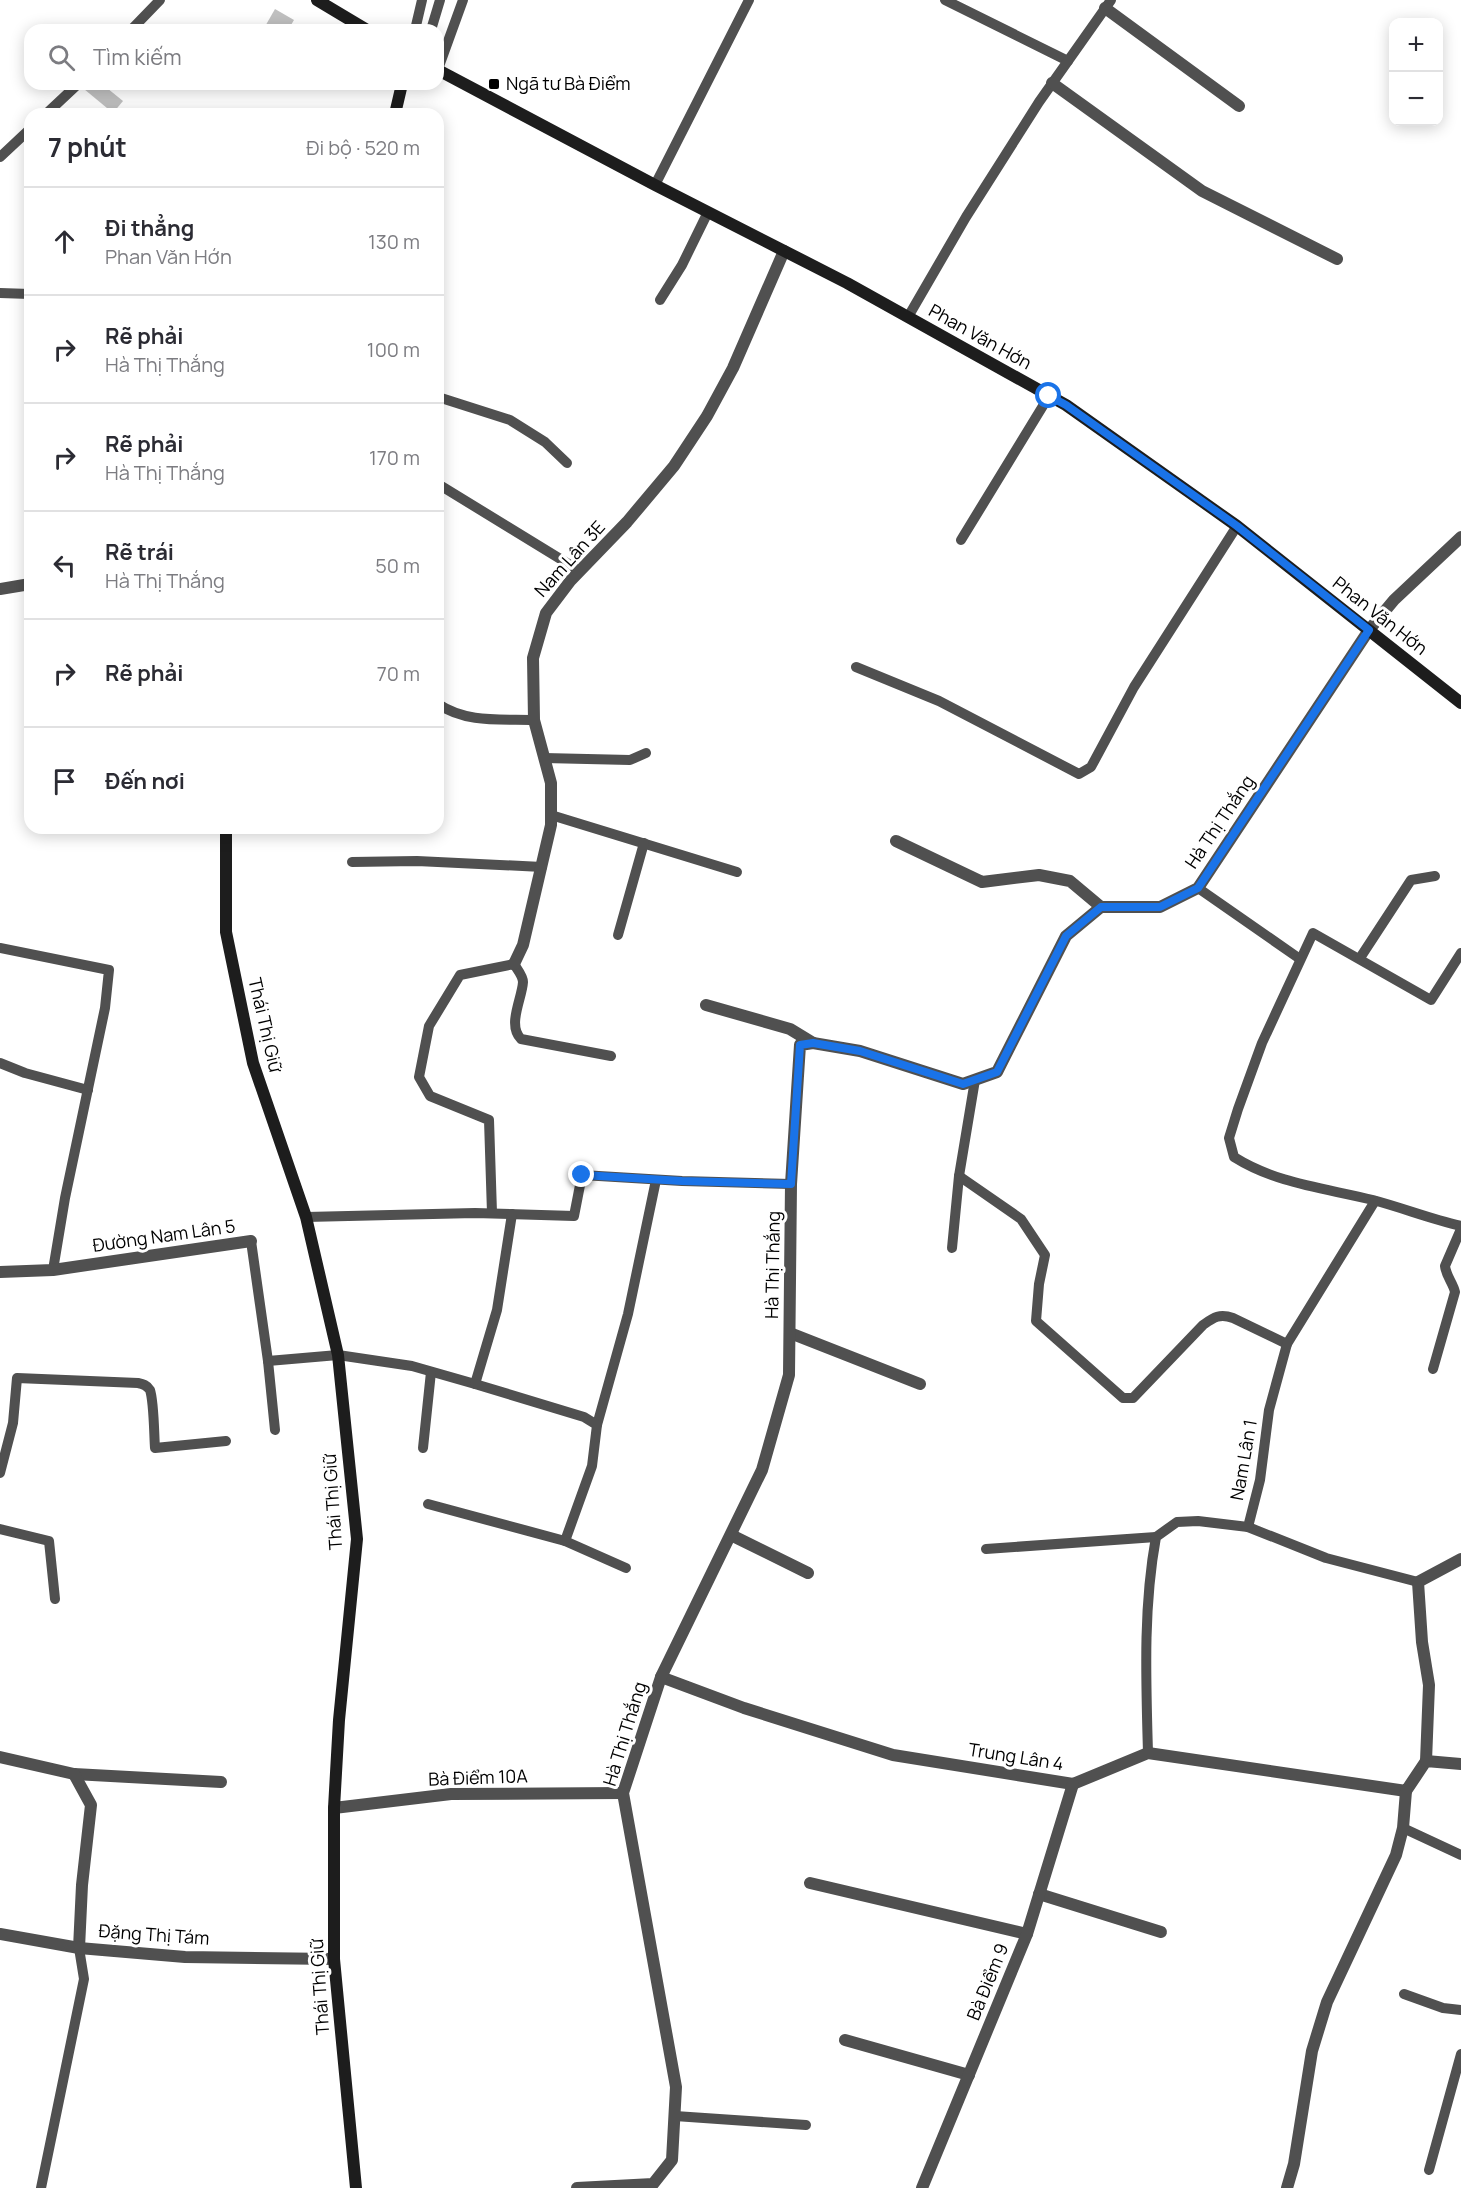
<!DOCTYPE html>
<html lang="vi">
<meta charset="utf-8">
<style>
:root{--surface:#fff;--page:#f2f2f3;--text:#2b2b33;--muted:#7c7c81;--line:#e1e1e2}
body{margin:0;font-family:Manrope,sans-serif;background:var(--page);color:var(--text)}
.controls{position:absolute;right:18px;top:18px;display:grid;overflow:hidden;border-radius:12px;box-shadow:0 3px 15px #0003}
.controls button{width:54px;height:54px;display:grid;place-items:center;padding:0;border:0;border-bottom:2px solid var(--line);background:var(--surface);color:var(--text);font:30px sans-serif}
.stop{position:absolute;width:18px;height:18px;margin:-14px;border:4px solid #1a73e8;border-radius:50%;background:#fff}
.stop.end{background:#1a73e8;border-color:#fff;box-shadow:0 2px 6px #0008}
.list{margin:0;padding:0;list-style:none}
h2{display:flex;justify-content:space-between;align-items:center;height:78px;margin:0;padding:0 24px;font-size:26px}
h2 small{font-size:20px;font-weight:400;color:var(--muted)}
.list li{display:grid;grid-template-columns:39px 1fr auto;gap:18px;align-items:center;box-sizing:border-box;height:108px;padding:0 24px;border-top:2px solid var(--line)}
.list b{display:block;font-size:22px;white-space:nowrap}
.list p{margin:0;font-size:20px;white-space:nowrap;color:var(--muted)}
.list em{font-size:20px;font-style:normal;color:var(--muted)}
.icon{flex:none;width:33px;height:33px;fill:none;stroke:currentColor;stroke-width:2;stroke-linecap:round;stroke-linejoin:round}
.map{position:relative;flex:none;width:1461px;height:2188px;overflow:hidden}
.search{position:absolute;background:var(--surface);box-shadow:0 3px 15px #0003;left:24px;top:24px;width:420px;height:66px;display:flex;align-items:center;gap:15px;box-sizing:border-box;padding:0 21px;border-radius:18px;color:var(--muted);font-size:22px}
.panel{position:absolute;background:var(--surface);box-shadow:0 3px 15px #0003;left:24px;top:108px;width:420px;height:726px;border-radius:18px}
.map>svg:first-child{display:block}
.building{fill:#c0c0c0}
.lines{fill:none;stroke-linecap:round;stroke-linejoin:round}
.lane{stroke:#505050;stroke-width:10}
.street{stroke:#505050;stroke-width:12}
.secondary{stroke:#1d1d1d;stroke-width:12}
.route{stroke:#1a73e8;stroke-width:8}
.poi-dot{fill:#000;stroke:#fff;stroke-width:2}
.labels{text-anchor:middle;stroke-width:6;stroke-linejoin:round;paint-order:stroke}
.poi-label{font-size:18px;fill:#000;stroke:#fff;text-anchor:start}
.street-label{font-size:18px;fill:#000;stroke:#fff}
</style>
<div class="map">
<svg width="1461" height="2188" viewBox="0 0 1461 2188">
<rect width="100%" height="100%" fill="#fff"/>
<!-- building -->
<g class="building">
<path d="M 275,9 L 294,20 L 288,30 L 263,30 Z"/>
<path d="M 85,84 L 102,84 L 123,101 L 113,113 L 84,89 Z"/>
</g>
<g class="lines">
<!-- lane -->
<g class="lane">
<path d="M 945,0 L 1068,61"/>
<path d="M 131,30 L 160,0"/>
<path d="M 415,30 L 422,0"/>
<path d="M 431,30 L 440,0"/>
<path d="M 438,69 L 463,0"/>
<path d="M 46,114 L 78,84"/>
<path d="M 0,157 L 30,129"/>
<path d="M 655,185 L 749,0"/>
<path d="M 0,293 L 30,294"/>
<path d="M 660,300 L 682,265 L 708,212"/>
<path d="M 908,317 L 966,217 L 1039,102 L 1111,0"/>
<path d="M 438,397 L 510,420 L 545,442 L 567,463"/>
<path d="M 438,484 L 580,571"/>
<path d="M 961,540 L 1049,396"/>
<path d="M 856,667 L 939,701 L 1079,774 L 1091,767 L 1134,687 L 1237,526"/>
<path d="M 438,704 C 466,723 500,719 534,720"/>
<path d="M 544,758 L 630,760 L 646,753"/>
<path d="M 551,815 L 737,872"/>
<path d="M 352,862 L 417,861 L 542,867"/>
<path d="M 1198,888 L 1300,959"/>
<path d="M 618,935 L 644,843"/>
<path d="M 0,948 L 109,970 L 105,1008 L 65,1198 L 53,1270"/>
<path d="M 1461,953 L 1431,1000 L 1313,933 L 1262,1043 L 1238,1109 L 1229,1138 L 1234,1157 C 1277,1184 1325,1188 1373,1200 C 1403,1208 1431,1219 1461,1226"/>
<path d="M 1360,958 L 1411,880 L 1435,876"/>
<path d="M 0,1063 L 25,1073 L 88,1090"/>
<path d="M 959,1176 L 1021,1219 L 1045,1255 L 1039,1284 L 1036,1321 L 1123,1398 L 1133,1398 L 1203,1325 C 1213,1318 1219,1313 1233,1318 L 1287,1344"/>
<path d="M 492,1213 L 489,1120 L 430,1096 L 419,1077 L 429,1026 L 460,975 L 514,964 C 517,969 523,976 523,982 C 522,999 507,1025 521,1039 L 611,1056"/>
<path d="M 306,1217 L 475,1213 L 574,1216 L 582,1175 L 682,1181 L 791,1184"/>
<path d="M 251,1241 L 268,1361 L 275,1430"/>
<path d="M 952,1248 L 959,1176 L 975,1080"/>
<path d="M 268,1361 L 338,1355 L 412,1366 L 475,1384 L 497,1310 L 512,1214"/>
<path d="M 1433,1369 L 1455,1292 C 1453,1283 1446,1276 1445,1266 L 1461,1229"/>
<path d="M 597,1425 L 628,1314 L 656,1180"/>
<path d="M 423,1448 L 431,1372"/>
<path d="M 0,1473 L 13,1423 L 17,1378 L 138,1383 C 143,1384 147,1385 150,1390 C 154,1402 154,1434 155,1448 L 226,1441"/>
<path d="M 428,1504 L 565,1541 L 592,1466 L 597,1425 L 584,1417 L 475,1384"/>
<path d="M 1248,1527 L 1326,1558 L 1418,1582"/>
<path d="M 0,1529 L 49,1541 L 55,1599"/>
<path d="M 565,1541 L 626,1568"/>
<path d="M 986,1549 L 1156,1537"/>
<path d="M 1148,1753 C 1146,1680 1143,1608 1156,1537 L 1177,1522 L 1198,1521 L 1248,1527 L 1260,1480 L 1269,1410 L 1287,1344 L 1375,1201"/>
<path d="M 1403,1828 L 1461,1855"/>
<path d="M 1404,1994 L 1443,2008 L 1461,2010"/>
<path d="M 675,2116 L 806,2125"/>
<path d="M 1429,2170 L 1461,2054"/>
<path d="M 41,2188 L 84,1979 L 79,1948"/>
</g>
<!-- street -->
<g class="street">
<path d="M 1105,8 L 1239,106"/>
<path d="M 1052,83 L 1202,191 L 1337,259"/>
<path d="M 0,589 L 30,584"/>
<path d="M 896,841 L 982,882 L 1039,875 L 1070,881 L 1101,907"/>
<path d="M 514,964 L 523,945 L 551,825 L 551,783 L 534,720 L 533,658 L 546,613 L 571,580 L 627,522 L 674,466 L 707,416 L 733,368 L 784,251"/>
<path d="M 706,1005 L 790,1029 L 813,1043"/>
<path d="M 0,1272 L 53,1270 L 251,1241"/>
<path d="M 790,1333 L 920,1384"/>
<path d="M 731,1535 L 808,1573"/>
<path d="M 661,1677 L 744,1708 L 893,1755 L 1073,1784 L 1148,1753 L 1406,1791 L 1426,1761 L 1461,1764"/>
<path d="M 0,1757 L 74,1774 L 221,1782"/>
<path d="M 1426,1761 L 1429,1685 L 1422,1642 L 1418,1582 L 1461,1559"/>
<path d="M 74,1774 L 91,1805 L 82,1885 L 79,1948"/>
<path d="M 334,1808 L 451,1794 L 623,1793"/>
<path d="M 810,1883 L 1027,1934"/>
<path d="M 1039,1894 L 1161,1932"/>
<path d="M 0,1934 L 79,1948 L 185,1957 L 334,1959"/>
<path d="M 845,2040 L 969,2075"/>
<path d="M 577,2188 L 653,2184 L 672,2160 L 676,2087 L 623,1793 L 661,1677 L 762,1470 L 789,1375 L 791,1184 L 800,1045 L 813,1043 L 860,1051 L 963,1084 L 997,1072 L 1066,936 L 1101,907 L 1160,907 L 1198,888 L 1369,630 L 1394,600 L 1461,537"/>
<path d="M 922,2188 L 1027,1934 L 1073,1784"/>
<path d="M 1287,2188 L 1294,2164 L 1312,2051 L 1327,2002 L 1396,1855 L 1403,1828 L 1406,1791"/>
</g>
<!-- secondary -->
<g class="secondary">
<path d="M 317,0 L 367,30"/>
<path d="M 438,70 L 655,185 L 847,283 L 1066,405 L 1237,526 L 1461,703"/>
<path d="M 395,114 L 402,84"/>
<path d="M 226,828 L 226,932 L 253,1063 L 306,1217 L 338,1355 L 357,1539 L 339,1720 L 334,1808 L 334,1959 L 356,2188"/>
</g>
</g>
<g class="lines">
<!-- route -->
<path class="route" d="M 582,1175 L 682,1181 L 791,1184 L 800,1045 L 813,1043 L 860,1051 L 963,1084 L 997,1072 L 1066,936 L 1101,907 L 1160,907 L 1198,888 L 1369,630 L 1237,526 L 1066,405 L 1049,396"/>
</g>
<!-- markers -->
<rect class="poi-dot" x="488" y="78" width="12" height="12" rx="3"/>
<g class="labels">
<!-- poi labels -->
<g class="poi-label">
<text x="506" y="90">Ngã tư Bà Điểm</text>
</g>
<!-- street labels -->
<g class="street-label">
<text transform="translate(980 337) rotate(29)" y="6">Phan Văn Hớn</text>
<text transform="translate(570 559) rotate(-48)" y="6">Nam Lân 3E</text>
<text transform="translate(1380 616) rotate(38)" y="6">Phan Văn Hớn</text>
<text transform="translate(1220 822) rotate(-56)" y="6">Hà Thị Thắng</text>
<text transform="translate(265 1025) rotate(77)" y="6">Thái Thị Giữ</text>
<text transform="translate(164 1236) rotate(-8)" y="6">Đường Nam Lân 5</text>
<text transform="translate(773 1265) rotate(-89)" y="6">Hà Thị Thắng</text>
<text transform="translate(1244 1460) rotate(-80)" y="6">Nam Lân 1</text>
<text transform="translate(333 1502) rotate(-94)" y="6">Thái Thị Giữ</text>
<text transform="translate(625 1734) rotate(-73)" y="6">Hà Thị Thắng</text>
<text transform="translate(1016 1757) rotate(9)" y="6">Trung Lân 4</text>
<text transform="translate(478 1778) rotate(-2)" y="6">Bà Điểm 10A</text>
<text transform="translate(154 1935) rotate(4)" y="6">Đặng Thị Tám</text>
<text transform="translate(988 1982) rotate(-68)" y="6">Bà Điểm 9</text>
<text transform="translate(320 1987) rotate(-94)" y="6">Thái Thị Giữ</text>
</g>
</g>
</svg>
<div class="controls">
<button>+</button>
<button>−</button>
</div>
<div class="stop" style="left:1049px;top:396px"></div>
<div class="stop end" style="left:582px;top:1175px"></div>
<div class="search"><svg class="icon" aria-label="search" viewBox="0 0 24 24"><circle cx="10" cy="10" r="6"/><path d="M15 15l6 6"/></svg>Tìm kiếm</div>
<section class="panel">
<h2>7 phút<small>Đi bộ · 520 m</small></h2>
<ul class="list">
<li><svg class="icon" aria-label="ahead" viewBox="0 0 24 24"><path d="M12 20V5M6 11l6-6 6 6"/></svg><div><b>Đi thẳng</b><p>Phan Văn Hớn</p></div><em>130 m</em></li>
<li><svg class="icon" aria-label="right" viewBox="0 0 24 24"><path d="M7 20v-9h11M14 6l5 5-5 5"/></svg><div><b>Rẽ phải</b><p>Hà Thị Thắng</p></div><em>100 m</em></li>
<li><svg class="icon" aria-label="right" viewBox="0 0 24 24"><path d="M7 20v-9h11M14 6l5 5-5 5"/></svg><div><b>Rẽ phải</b><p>Hà Thị Thắng</p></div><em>170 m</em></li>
<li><svg class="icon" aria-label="left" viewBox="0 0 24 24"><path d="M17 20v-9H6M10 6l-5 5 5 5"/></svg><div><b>Rẽ trái</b><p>Hà Thị Thắng</p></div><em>50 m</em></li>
<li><svg class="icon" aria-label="right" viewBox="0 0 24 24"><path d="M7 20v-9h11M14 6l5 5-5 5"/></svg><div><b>Rẽ phải</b></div><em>70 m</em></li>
<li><svg class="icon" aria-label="arrive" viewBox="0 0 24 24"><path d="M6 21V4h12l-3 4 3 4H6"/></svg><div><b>Đến nơi</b></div></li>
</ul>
</section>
</div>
